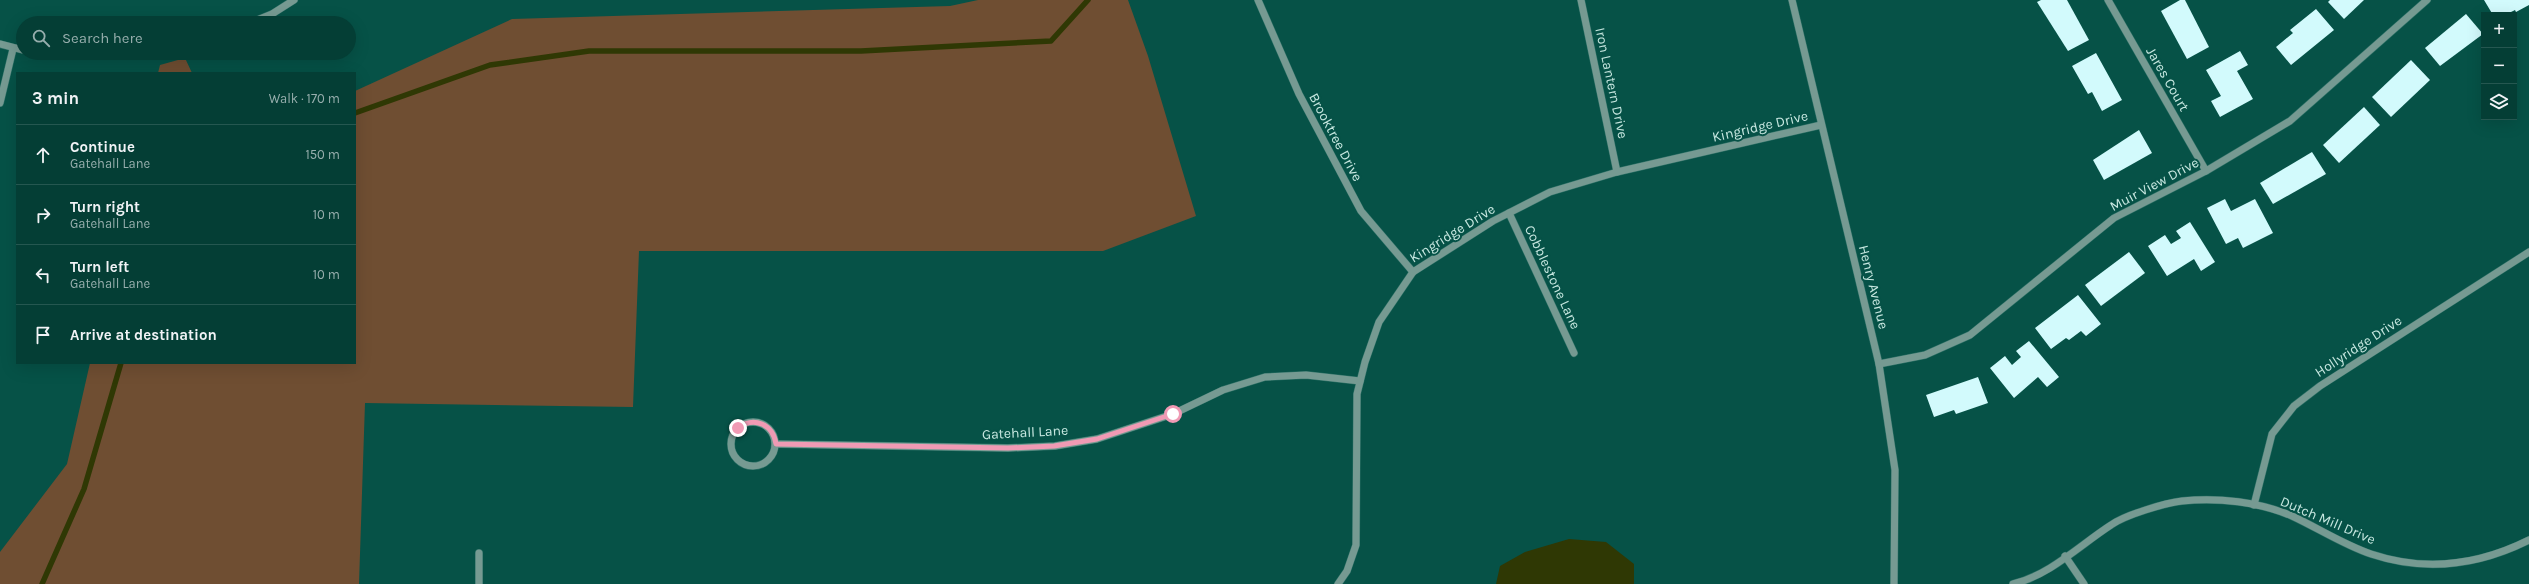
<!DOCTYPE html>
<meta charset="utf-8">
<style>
:root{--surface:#043e35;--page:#124941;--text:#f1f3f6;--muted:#97aead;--line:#255750}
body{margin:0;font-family:Karla,sans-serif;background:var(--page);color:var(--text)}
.controls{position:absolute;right:12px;top:12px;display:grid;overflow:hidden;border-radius:0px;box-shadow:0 4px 16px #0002}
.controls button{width:36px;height:36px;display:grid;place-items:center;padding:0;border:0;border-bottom:1px solid var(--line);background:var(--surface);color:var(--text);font:20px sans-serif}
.stop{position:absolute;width:12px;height:12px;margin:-9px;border:3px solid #f09ab4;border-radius:50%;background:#fff}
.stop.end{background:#f09ab4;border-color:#fff;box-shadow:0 1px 4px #0008}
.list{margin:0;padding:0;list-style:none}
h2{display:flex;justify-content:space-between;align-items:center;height:52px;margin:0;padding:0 16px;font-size:17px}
h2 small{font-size:13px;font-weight:400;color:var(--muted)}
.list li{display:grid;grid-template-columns:26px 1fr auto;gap:12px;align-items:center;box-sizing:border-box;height:60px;padding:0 16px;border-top:1px solid var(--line)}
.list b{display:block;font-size:15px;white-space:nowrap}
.list p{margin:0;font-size:13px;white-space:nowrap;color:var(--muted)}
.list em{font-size:13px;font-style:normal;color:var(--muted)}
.icon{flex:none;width:22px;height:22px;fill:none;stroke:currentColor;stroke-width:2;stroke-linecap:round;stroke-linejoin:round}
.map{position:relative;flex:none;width:2529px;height:584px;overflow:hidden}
.search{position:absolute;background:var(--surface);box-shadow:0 4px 16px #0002;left:16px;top:16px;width:340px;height:44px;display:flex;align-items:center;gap:10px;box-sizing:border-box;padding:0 14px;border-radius:22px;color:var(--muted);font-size:15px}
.panel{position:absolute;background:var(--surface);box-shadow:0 4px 16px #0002;left:16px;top:72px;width:340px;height:292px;border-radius:0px}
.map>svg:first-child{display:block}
.green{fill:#6f4e32}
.water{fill:#2f3804}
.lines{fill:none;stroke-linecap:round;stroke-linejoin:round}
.stream{stroke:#2f3804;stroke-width:5.5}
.building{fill:#d2fafc}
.minor-casing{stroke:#2d7066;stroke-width:8}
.minor{stroke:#769a92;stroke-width:7}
.route{stroke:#f09ab4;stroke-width:5}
.labels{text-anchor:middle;stroke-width:4;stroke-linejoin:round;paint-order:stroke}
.street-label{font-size:14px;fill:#c8e8e1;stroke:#065247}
</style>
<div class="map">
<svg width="2529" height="584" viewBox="0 0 2529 584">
<rect width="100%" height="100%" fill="#065247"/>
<!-- green -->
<g class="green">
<path d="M 978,0 L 1128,0 L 1148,56 L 1196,216 L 1103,251 L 639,251 L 633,407 L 365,403 L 359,584 L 0,584 L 0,552 L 67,464 L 90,363 L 355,363 L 355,91 L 512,19 L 950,6 Z"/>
<path d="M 185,58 L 192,73 L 158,73 L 160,65 Z"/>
</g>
<!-- water -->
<path class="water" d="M 1569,539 L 1606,542 L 1634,564 L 1634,584 L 1496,584 L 1500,566 L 1525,552 Z"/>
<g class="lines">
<!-- stream -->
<g class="stream">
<path d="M 355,113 L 490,65 L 589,51 L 861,51 L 1051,41 L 1088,0"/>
<path d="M 42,584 L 84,489 L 121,363"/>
</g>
</g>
<!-- building -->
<g class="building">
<path d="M 2041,0 L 2067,0 L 2089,40 L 2068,51 L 2037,2 Z"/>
<path d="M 2180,0 L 2185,0 L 2209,47 L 2187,59 L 2161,11 Z"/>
<path d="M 2330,0 L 2364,0 L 2344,19 L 2328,2 Z"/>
<path d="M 2484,0 L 2529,0 L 2529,5 L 2516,12 L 2515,10 L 2505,15 L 2493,15 Z"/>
<path d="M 2316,9 L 2334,30 L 2291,65 L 2276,47 L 2293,33 L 2290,30 Z"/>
<path d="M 2466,14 L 2483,34 L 2440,66 L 2425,48 Z"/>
<path d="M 2240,51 L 2248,65 L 2237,71 L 2253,99 L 2220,117 L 2211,101 L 2221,96 L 2206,70 Z"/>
<path d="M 2096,53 L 2122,100 L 2102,111 L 2092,92 L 2088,94 L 2072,66 Z"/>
<path d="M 2411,60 L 2430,80 L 2391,117 L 2372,97 Z"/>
<path d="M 2364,107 L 2380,125 L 2339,163 L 2323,145 Z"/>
<path d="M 2139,130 L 2152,153 L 2104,180 L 2093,160 Z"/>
<path d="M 2312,152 L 2326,174 L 2273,204 L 2260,183 Z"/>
<path d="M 2225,199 L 2231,211 L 2255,199 L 2273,233 L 2243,248 L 2238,238 L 2226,244 L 2207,208 Z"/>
<path d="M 2190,222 L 2215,262 L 2201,271 L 2194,259 L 2167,276 L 2148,246 L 2165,235 L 2171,244 L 2181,238 L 2176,231 Z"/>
<path d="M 2129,252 L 2145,273 L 2101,306 L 2085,285 Z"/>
<path d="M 2078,295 L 2101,324 L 2086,336 L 2081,331 L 2069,340 L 2066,338 L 2051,349 L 2035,328 Z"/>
<path d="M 2029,341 L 2059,377 L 2047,387 L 2038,377 L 2014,398 L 1990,368 L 2005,356 L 2012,365 L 2021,357 L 2016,351 Z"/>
<path d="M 1978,377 L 1988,403 L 1956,414 L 1954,410 L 1934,417 L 1926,395 Z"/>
</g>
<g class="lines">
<!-- minor casing -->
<g class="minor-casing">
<g id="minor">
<path d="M 1258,0 L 1299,94 L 1361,211 L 1413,272"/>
<path d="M 1581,0 L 1617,172"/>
<path d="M 1792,0 L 1879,364 L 1895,470 L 1894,584"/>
<path d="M 2108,0 L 2206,171"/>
<path d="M 250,23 L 272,14 L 294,0"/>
<path d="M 0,44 L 23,50"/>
<path d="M 56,53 L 82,56 L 105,53"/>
<path d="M 0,103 L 13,49"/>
<path d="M 1509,213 L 1574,353"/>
<path d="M 1879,364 L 1925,355 L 1970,335 L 2114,218 L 2206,171 L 2290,121 L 2427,0"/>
<circle cx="753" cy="444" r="22"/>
<path d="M 776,444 L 1008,448 L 1055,446 L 1097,439 L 1173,414 L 1223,390 L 1265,377 L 1306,375 L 1360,381"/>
<path d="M 2254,505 L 2272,434 L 2294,406 L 2320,386 L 2529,252"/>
<path d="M 479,553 L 479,584"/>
<path d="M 2065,556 L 2084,584"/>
<path d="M 1338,584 L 1347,571 L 1356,545 L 1357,394 L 1365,362 L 1379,322 L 1413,272 L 1493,221 L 1550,192 L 1617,172 L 1821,125"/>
<path d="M 2013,584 C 2050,575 2080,545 2111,525 C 2125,515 2165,503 2182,501 C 2218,497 2259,502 2292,516 C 2318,528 2344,545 2371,554 C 2425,572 2479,565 2529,540"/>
</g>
</g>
<!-- minor -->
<use href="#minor" class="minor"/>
</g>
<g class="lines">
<!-- route -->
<path class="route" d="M 738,428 C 754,416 773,424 776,444 L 1008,448 L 1054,446 L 1097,439 L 1173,414"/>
</g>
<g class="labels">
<!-- street labels -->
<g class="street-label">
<text transform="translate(2168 79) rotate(60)" y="5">Jares Court</text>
<text transform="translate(1612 83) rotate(78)" y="5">Iron Lantern Drive</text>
<text transform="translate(1760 126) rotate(-13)" y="5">Kingridge Drive</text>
<text transform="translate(1336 137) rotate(62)" y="5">Brooktree Drive</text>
<text transform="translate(2154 184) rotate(-28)" y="5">Muir View Drive</text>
<text transform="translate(1452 233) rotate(-32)" y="5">Kingridge Drive</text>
<text transform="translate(1553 277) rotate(65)" y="5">Cobblestone Lane</text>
<text transform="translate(1874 287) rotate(76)" y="5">Henry Avenue</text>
<text transform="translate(2358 346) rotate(-33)" y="5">Hollyridge Drive</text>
<text transform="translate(1025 432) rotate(-3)" y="5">Gatehall Lane</text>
<text transform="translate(2328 520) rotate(23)" y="5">Dutch Mill Drive</text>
</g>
</g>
</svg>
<div class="controls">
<button>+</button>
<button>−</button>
<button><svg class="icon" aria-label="layers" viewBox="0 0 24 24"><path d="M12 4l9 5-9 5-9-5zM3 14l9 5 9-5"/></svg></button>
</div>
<div class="stop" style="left:1173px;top:414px"></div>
<div class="stop end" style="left:738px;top:428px"></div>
<div class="search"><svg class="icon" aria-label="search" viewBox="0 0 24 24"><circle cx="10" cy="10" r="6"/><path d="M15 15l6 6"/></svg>Search here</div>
<section class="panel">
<h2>3 min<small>Walk · 170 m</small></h2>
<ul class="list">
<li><svg class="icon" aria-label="ahead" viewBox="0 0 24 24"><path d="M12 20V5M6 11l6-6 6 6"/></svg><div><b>Continue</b><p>Gatehall Lane</p></div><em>150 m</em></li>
<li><svg class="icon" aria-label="right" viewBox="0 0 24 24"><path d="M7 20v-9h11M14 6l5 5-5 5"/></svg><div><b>Turn right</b><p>Gatehall Lane</p></div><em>10 m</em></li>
<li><svg class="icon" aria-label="left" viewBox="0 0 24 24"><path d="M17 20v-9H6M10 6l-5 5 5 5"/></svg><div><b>Turn left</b><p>Gatehall Lane</p></div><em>10 m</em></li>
<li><svg class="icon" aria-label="arrive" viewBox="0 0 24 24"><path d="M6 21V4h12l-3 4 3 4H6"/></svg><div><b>Arrive at destination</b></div></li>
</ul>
</section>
</div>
